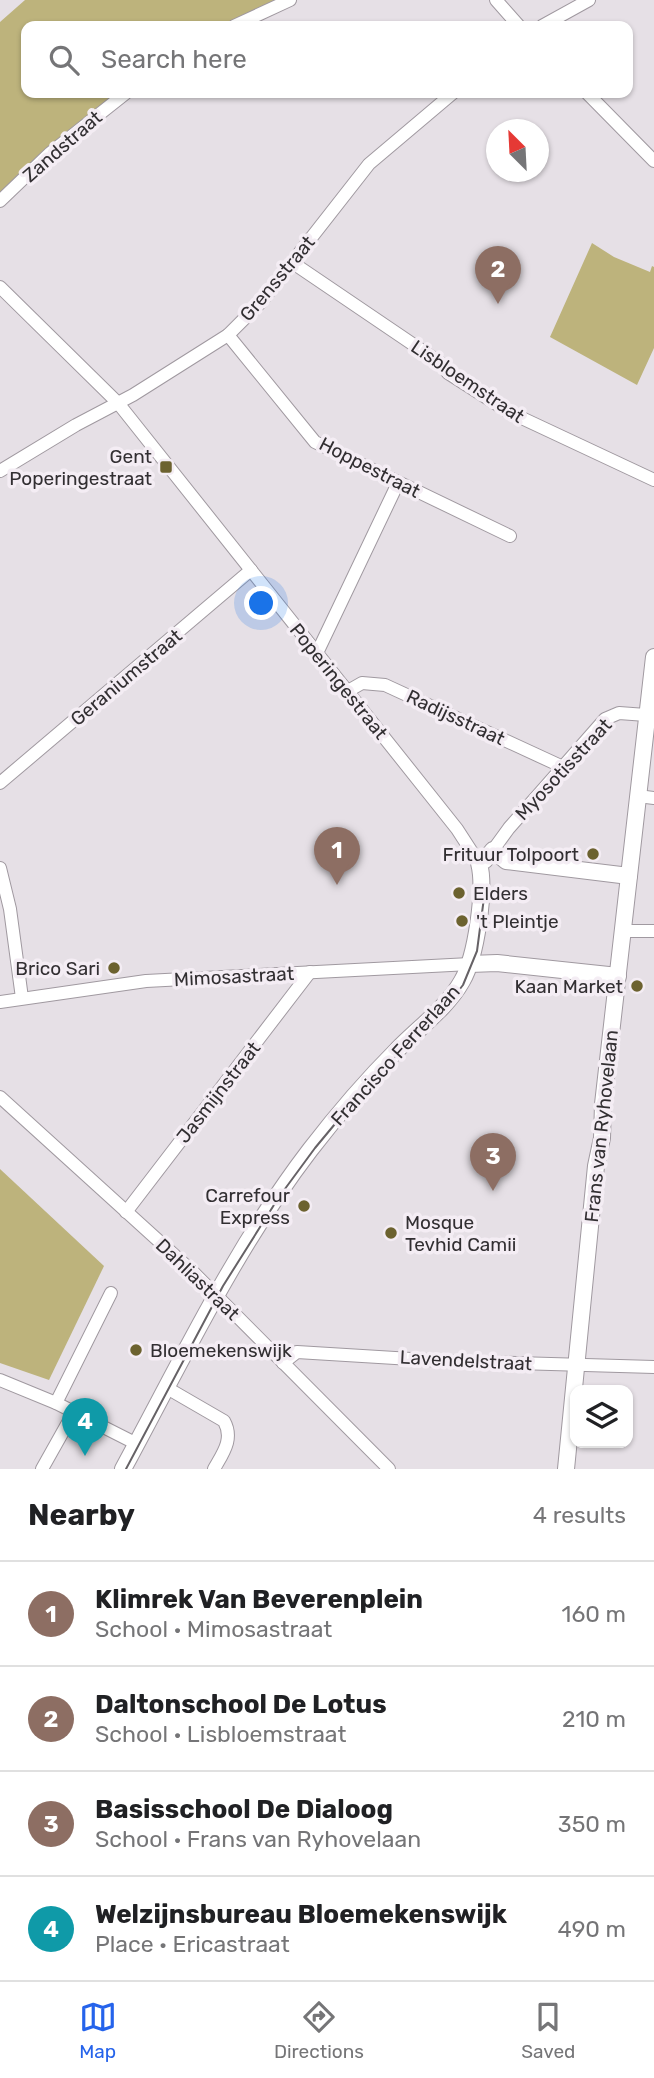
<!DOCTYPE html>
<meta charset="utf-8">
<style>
:root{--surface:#fff;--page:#f6f6f6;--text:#202124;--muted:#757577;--line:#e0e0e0;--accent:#2563eb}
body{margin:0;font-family:Rubik,sans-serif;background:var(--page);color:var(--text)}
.controls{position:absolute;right:21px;bottom:21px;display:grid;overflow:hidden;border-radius:14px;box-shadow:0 2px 5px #0004}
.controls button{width:63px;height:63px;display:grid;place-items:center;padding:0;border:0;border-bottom:2px solid var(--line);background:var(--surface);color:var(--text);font:35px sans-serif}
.compass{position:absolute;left:486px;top:119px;width:63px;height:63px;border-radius:50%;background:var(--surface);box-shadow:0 2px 5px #0004;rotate:336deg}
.you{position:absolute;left:262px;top:604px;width:24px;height:24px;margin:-18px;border:5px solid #fff;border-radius:50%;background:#1a73e8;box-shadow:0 0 0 10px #1a73e833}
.badge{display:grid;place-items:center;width:46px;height:46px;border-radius:50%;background:var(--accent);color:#fff;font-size:23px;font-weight:700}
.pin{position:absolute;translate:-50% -58px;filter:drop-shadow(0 2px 4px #0008)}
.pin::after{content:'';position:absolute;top:37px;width:24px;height:21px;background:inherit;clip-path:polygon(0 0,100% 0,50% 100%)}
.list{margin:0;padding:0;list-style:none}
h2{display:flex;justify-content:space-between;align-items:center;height:91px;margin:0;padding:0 28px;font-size:30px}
h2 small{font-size:23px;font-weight:400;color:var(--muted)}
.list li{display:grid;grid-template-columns:46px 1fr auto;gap:21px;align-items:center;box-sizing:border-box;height:105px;padding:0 28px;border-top:2px solid var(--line)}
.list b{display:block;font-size:26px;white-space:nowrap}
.list p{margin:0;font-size:23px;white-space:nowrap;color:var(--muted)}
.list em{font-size:23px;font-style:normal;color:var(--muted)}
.icon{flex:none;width:38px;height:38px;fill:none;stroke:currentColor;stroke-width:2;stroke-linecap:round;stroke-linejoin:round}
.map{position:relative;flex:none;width:654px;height:1469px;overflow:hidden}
.search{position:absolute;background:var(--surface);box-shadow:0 2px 5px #0004;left:21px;right:21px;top:21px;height:77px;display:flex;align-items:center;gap:18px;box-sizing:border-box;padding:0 24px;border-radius:14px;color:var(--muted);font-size:26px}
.sheet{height:511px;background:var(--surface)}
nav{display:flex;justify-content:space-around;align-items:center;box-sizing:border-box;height:98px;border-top:2px solid var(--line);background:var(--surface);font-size:19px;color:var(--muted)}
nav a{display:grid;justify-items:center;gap:4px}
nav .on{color:var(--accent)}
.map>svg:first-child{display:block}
.green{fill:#bdb37c}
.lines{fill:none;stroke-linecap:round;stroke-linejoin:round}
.minor-casing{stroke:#a099a0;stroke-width:14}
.tertiary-casing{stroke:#a099a0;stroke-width:18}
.minor{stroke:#fff;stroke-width:12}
.tertiary{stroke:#fff;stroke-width:16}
.tram{stroke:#666266;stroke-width:2}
.poi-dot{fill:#6c622f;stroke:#f4edf4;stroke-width:2.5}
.labels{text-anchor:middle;stroke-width:7;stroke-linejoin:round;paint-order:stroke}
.street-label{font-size:19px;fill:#322f32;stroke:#f4edf4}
.poi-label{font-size:19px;fill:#322f32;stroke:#f4edf4;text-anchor:end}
</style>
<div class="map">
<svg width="654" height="1469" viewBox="0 0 654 1469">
<rect width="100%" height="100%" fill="#e6e0e6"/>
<!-- green -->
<g class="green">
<path d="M 25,0 L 283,0 L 228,26 L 26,26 L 26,93 L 122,93 L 0,197 L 0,22 Z"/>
<path d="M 592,243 L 614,257 L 650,272 L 652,266 L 654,267 L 654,348 L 637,385 L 550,337 Z"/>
<path d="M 0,1169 L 104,1266 L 49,1380 L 0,1363 Z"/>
</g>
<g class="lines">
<!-- minor casing -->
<g class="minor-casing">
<g id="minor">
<path d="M 496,0 L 519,26"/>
<path d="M 234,26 L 290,0"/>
<path d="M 542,26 L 589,0"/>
<path d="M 587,93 L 654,161"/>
<path d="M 0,201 L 49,154 L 126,93"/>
<path d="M 293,263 L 439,362 L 448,373 L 509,412 L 654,480"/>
<path d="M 0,287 L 118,403 L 457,829 L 479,863"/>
<path d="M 228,335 L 315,442 L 510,536"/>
<path d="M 0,471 L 76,425 L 133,395 L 228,335 L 261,302 L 369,164 L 453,93"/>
<path d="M 317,653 L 398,483"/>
<path d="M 348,691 L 362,683 L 385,685 L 563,767"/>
<path d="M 0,783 L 251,570"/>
<path d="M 638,796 L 654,798"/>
<path d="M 493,850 L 509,828 L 605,719 L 619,713 L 646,715"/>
<path d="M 0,868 L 10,909 L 22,998"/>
<path d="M 623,931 L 654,931"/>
<path d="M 0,1002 L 146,981 L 470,964"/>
<path d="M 0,1097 L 194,1273 L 389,1469"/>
<path d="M 126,1212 L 310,972"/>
<path d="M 283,1363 L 297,1352 L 444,1361 L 654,1367"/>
<path d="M 0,1380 L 56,1403 L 137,1444"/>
<path d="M 167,1388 L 224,1421 C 234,1439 223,1453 214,1469"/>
<path d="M 56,1403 L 111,1293"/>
<path d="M 42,1469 L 74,1412"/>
</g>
</g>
<!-- tertiary casing -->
<g class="tertiary-casing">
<g id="tertiary">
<path d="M 470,964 L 497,963 L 618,976"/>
<path d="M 123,1469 C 182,1360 235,1248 310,1150 C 337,1115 366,1081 397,1050 C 418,1028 447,1008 462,981 C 476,957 486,890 479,863 L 485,860 L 493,850 L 506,861 L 629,876"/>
<path d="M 566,1469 L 596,1166 L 602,1138 L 603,1104 L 654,657"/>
</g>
</g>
<!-- minor -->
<use href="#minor" class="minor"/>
<!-- tertiary -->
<use href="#tertiary" class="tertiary"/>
<!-- tram -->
<path class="tram" d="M 126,1469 L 223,1286 L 279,1197 L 315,1148 L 369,1083 L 449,1003 L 463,985 L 477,951 L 485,890"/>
</g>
<!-- markers -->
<g class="poi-dot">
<rect x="159" y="460" width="14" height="14" rx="3.5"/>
<circle cx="593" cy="854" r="7"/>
<circle cx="459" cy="893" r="7"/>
<circle cx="462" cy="921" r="7"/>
<circle cx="114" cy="968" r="7"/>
<circle cx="637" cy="986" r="7"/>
<circle cx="304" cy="1206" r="7"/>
<circle cx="391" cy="1233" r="7"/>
<circle cx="136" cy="1350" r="7"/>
</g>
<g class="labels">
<!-- street labels -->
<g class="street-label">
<text transform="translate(62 146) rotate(-41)" y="7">Zandstraat</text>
<text transform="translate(277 278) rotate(-50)" y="7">Grensstraat</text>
<text transform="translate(468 381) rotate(34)" y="7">Lisbloemstraat</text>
<text transform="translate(370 467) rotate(27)" y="7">Hoppestraat</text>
<text transform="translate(126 677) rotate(-40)" y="7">Geraniumstraat</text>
<text transform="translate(339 681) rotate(51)" y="7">Poperingestraat</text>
<text transform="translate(456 717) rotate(25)" y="7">Radijsstraat</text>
<text transform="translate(563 769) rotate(-47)" y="7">Myosotisstraat</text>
<text transform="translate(234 976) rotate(-3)" y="7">Mimosastraat</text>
<text transform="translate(395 1055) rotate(-48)" y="7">Francisco Ferrerlaan</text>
<text transform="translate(218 1092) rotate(-52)" y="7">Jasmijnstraat</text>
<text transform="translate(601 1126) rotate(-84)" y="7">Frans van Ryhovelaan</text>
<text transform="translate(198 1279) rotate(44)" y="7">Dahliastraat</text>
<text transform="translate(466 1360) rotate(3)" y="7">Lavendelstraat</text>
</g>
<!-- poi labels -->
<g class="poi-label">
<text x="152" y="463">Gent<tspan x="152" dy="22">Poperingestraat</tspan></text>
<text x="579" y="861">Frituur Tolpoort</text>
<text x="473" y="900" text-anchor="start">Elders</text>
<text x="476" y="928" text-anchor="start">'t Pleintje</text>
<text x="100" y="975">Brico Sari</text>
<text x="623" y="993">Kaan Market</text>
<text x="290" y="1202">Carrefour<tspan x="290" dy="22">Express</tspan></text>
<text x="405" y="1229" text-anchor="start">Mosque<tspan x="405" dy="22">Tevhid Camii</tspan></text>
<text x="150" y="1357" text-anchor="start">Bloemekenswijk</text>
</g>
</g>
</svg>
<div class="controls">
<button><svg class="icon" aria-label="layers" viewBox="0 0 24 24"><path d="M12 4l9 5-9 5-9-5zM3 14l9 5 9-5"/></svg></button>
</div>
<svg class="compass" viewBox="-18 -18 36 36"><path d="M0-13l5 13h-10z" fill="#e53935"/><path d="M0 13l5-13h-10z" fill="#757577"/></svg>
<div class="you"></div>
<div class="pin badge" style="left:337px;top:885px;background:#8d6e63">1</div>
<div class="pin badge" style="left:498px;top:304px;background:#8d6e63">2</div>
<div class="pin badge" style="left:493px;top:1191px;background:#8d6e63">3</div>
<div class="pin badge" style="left:85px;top:1456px;background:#0f9aa8">4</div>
<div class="search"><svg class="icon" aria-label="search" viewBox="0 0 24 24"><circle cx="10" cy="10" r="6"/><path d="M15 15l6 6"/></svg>Search here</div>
</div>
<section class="sheet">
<h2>Nearby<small>4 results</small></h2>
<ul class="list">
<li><span class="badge" style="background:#8d6e63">1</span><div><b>Klimrek Van Beverenplein</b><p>School · Mimosastraat</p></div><em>160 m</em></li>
<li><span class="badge" style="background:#8d6e63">2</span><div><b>Daltonschool De Lotus</b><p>School · Lisbloemstraat</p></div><em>210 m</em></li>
<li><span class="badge" style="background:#8d6e63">3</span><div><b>Basisschool De Dialoog</b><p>School · Frans van Ryhovelaan</p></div><em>350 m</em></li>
<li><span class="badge" style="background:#0f9aa8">4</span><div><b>Welzijnsbureau Bloemekenswijk</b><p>Place · Ericastraat</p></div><em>490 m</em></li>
</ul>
</section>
<nav>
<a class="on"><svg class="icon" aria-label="map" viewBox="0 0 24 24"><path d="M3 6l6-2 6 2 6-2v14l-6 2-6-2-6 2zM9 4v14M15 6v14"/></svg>Map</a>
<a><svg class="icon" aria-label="directions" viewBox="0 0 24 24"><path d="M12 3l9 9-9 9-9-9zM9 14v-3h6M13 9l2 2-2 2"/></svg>Directions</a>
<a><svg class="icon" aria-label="saved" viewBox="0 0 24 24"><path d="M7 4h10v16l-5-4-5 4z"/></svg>Saved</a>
</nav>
